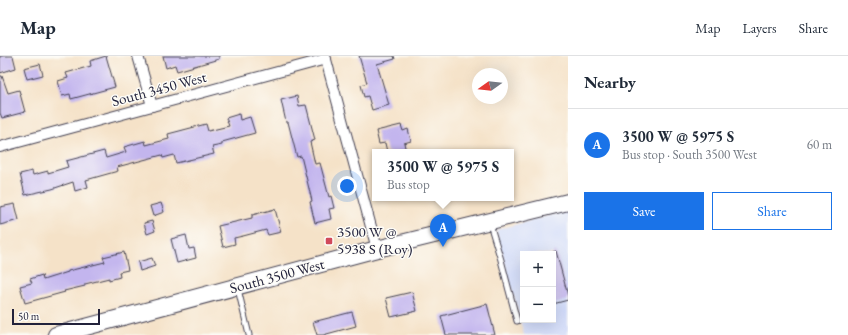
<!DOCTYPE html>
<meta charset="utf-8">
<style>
:root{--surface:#fff;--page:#f6f6f7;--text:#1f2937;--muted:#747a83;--line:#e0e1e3;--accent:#1a73e8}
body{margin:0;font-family:"EB Garamond",serif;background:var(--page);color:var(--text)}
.controls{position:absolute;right:12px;bottom:12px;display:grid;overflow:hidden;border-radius:0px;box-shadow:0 4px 16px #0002}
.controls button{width:36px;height:36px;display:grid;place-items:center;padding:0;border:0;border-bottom:1px solid var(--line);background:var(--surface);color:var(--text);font:20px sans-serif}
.compass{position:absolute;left:472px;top:12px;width:36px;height:36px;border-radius:50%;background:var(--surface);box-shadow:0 4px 16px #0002;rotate:255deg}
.scale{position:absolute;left:12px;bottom:10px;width:88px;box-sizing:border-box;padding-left:4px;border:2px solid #22223b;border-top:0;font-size:11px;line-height:14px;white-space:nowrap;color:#22223b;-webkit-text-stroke:3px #fdfcf7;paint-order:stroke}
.you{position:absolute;left:347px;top:130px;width:14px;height:14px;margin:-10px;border:3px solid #fff;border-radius:50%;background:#1a73e8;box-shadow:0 0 0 6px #1a73e833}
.badge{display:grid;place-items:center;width:26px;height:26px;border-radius:50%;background:var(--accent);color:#fff;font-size:13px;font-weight:700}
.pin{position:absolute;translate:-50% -33px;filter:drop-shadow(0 1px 2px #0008)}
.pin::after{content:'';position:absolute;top:21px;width:14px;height:12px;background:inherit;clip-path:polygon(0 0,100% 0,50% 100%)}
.popup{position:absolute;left:372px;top:93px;width:142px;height:52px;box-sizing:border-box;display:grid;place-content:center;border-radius:0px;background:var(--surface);filter:drop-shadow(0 1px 3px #0005);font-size:13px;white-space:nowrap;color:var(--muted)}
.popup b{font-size:15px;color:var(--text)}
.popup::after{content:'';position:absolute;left:50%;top:100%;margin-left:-8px;border:8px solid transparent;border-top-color:var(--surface)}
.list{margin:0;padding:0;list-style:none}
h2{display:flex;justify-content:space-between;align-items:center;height:52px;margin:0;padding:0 16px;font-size:17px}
h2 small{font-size:13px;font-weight:400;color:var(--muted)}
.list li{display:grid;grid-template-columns:26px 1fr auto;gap:12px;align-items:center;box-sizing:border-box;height:72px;padding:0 16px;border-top:1px solid var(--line)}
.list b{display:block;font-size:15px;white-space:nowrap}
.list p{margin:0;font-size:13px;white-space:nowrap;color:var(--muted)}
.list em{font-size:13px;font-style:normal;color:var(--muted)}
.actions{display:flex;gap:8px;padding:12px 16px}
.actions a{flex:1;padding:9px 0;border:1px solid var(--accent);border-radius:0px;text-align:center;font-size:14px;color:var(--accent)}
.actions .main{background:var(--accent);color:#fff}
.map{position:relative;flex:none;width:568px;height:279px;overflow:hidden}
header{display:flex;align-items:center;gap:24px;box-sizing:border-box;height:56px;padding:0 20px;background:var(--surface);border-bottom:1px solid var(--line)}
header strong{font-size:19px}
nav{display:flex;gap:22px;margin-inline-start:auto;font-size:14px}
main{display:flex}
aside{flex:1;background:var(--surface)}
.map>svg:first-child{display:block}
.built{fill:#d0daf9;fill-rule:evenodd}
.building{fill:#c3b5ee}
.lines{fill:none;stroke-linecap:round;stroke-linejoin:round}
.service-casing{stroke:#423f50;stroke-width:7}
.minor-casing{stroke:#423f50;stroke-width:12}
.primary-casing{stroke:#423f50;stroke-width:18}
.service{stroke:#fff;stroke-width:5}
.minor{stroke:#fff;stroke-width:10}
.primary{stroke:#fff;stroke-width:16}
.poi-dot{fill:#d1495b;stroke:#fdfcf7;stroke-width:1.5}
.labels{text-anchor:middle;stroke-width:3;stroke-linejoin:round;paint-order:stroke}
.street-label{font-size:15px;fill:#22223b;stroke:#fdfcf7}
.poi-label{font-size:15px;fill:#22223b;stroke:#fdfcf7;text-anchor:start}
</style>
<header>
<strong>Map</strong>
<nav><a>Map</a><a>Layers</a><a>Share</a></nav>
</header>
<main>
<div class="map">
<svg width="568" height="279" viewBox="0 0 568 279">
<rect width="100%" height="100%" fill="#fdfcf7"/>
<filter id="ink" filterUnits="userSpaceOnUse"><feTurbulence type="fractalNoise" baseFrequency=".025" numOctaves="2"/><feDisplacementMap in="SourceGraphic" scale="8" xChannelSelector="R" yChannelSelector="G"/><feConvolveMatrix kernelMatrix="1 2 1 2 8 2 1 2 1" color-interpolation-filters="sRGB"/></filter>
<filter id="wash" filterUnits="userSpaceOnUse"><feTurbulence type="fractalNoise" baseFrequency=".012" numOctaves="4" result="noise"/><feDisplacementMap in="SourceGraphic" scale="16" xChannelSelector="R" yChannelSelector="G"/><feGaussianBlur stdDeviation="0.9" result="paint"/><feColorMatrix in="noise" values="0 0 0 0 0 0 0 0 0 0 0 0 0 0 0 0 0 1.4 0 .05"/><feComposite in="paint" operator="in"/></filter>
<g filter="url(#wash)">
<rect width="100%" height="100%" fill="#f5e2c8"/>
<!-- built -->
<path class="built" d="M 568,154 L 568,279 L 524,279 L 496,174 ZM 523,198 L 553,198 L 553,264 L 523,264 Z"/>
<g id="blocks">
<!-- building -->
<g class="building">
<path d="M 0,0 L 13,0 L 16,12 L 0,17 Z"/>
<path d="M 106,0 L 115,31 L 71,43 L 70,38 L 62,40 L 58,25 L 68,22 L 66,17 L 91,10 L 90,5 Z"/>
<path d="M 163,0 L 219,0 L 219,3 L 177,15 L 175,9 L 166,12 Z"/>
<path d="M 359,0 L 394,0 L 395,3 L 377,8 L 389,49 L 372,54 L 368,40 L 364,41 L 361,29 L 367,27 Z"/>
<path d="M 40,8 L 43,19 L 27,23 L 24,12 Z"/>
<path d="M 0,20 L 2,20 L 8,37 L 19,34 L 25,56 L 2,62 L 0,57 Z"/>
<path d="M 297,40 L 299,50 L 306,49 L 315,84 L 310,86 L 315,108 L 320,107 L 329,141 L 331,140 L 334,152 L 329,153 L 331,163 L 315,167 L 310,146 L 312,145 L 301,100 L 297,101 L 288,66 L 286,66 L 281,44 Z"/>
<path d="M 239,58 L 240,64 L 250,61 L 255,77 L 222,86 L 222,89 L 212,91 L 214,98 L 176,107 L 174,99 L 163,102 L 162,99 L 117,111 L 118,115 L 86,124 L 88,131 L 75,135 L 73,126 L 52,133 L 25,139 L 20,118 L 32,115 L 33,119 L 48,115 L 48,117 L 68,111 L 66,105 L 104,95 L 106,102 L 126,96 L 124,91 L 145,85 L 146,89 L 169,83 L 168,78 L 206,68 L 208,75 L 229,70 L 226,62 Z"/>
<path d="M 401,69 L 403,75 L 408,73 L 411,85 L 404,87 L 406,96 L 387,96 L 385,87 L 379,88 L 376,75 Z"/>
<path d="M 161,147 L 164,156 L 153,160 L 150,150 Z"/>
<path d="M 15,148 L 19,164 L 0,169 L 0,151 Z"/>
<path d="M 275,153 L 281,176 L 268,179 L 266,174 L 243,180 L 234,182 L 235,188 L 223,191 L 218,170 L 252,162 L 252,159 Z"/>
<path d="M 152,165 L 155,175 L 147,178 L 144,167 Z"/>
<path d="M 186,179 L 189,193 L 194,192 L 196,202 L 177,207 L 171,183 Z"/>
<path d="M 556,195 L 568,240 L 568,244 L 553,248 L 553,196 Z"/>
<path d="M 124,196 L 128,214 L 119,216 L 120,221 L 109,224 L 109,222 L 85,228 L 85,230 L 64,235 L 65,236 L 25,247 L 20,230 L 32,227 L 30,223 L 42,219 L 43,224 L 68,216 L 68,215 L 105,206 L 103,201 Z"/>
<path d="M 152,202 L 155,210 L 140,215 L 138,206 Z"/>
<path d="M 412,236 L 417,255 L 391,261 L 386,242 Z"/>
<path d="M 487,248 L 495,279 L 446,279 L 441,260 Z"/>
<path d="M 352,256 L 356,270 L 323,279 L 317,279 L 313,266 Z"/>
</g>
</g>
</g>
<g filter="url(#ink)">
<use href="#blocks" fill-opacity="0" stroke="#423f50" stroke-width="1"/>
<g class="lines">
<!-- service casing -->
<g class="service-casing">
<g id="service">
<path d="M 490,168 L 501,204 L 517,265"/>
<path d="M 238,233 L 249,279"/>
</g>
</g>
<!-- minor casing -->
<g class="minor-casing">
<g id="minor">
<path d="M 138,0 L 152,50"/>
<path d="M 325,0 L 377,193"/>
<path d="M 0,91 L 326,3"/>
</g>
</g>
<!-- primary casing -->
<g class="primary-casing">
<path id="primary" d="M 56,279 L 377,193 L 568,146"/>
</g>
<!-- service -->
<use href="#service" class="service"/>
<!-- minor -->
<use href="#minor" class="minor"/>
<!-- primary -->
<use href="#primary" class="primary"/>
</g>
</g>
<!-- markers -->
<rect class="poi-dot" x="325" y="181" width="8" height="8" rx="2"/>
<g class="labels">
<!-- street labels -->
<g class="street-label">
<text transform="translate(159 33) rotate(-15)" y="5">South 3450 West</text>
<text transform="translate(277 220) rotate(-15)" y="5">South 3500 West</text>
</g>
<!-- poi labels -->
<g class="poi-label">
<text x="337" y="181">3500 W @<tspan x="337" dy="17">5938 S (Roy)</tspan></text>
</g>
</g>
</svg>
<div class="controls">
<button>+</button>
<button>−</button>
</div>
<svg class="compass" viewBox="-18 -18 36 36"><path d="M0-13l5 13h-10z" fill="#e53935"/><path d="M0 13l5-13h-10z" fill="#747a83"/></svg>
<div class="scale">50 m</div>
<div class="you"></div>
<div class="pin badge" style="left:443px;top:191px">A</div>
<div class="popup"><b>3500 W @ 5975 S</b>Bus stop</div>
</div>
<aside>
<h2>Nearby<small></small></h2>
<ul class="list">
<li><span class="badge">A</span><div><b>3500 W @ 5975 S</b><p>Bus stop · South 3500 West</p></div><em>60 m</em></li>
</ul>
<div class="actions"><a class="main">Save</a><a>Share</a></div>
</aside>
</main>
